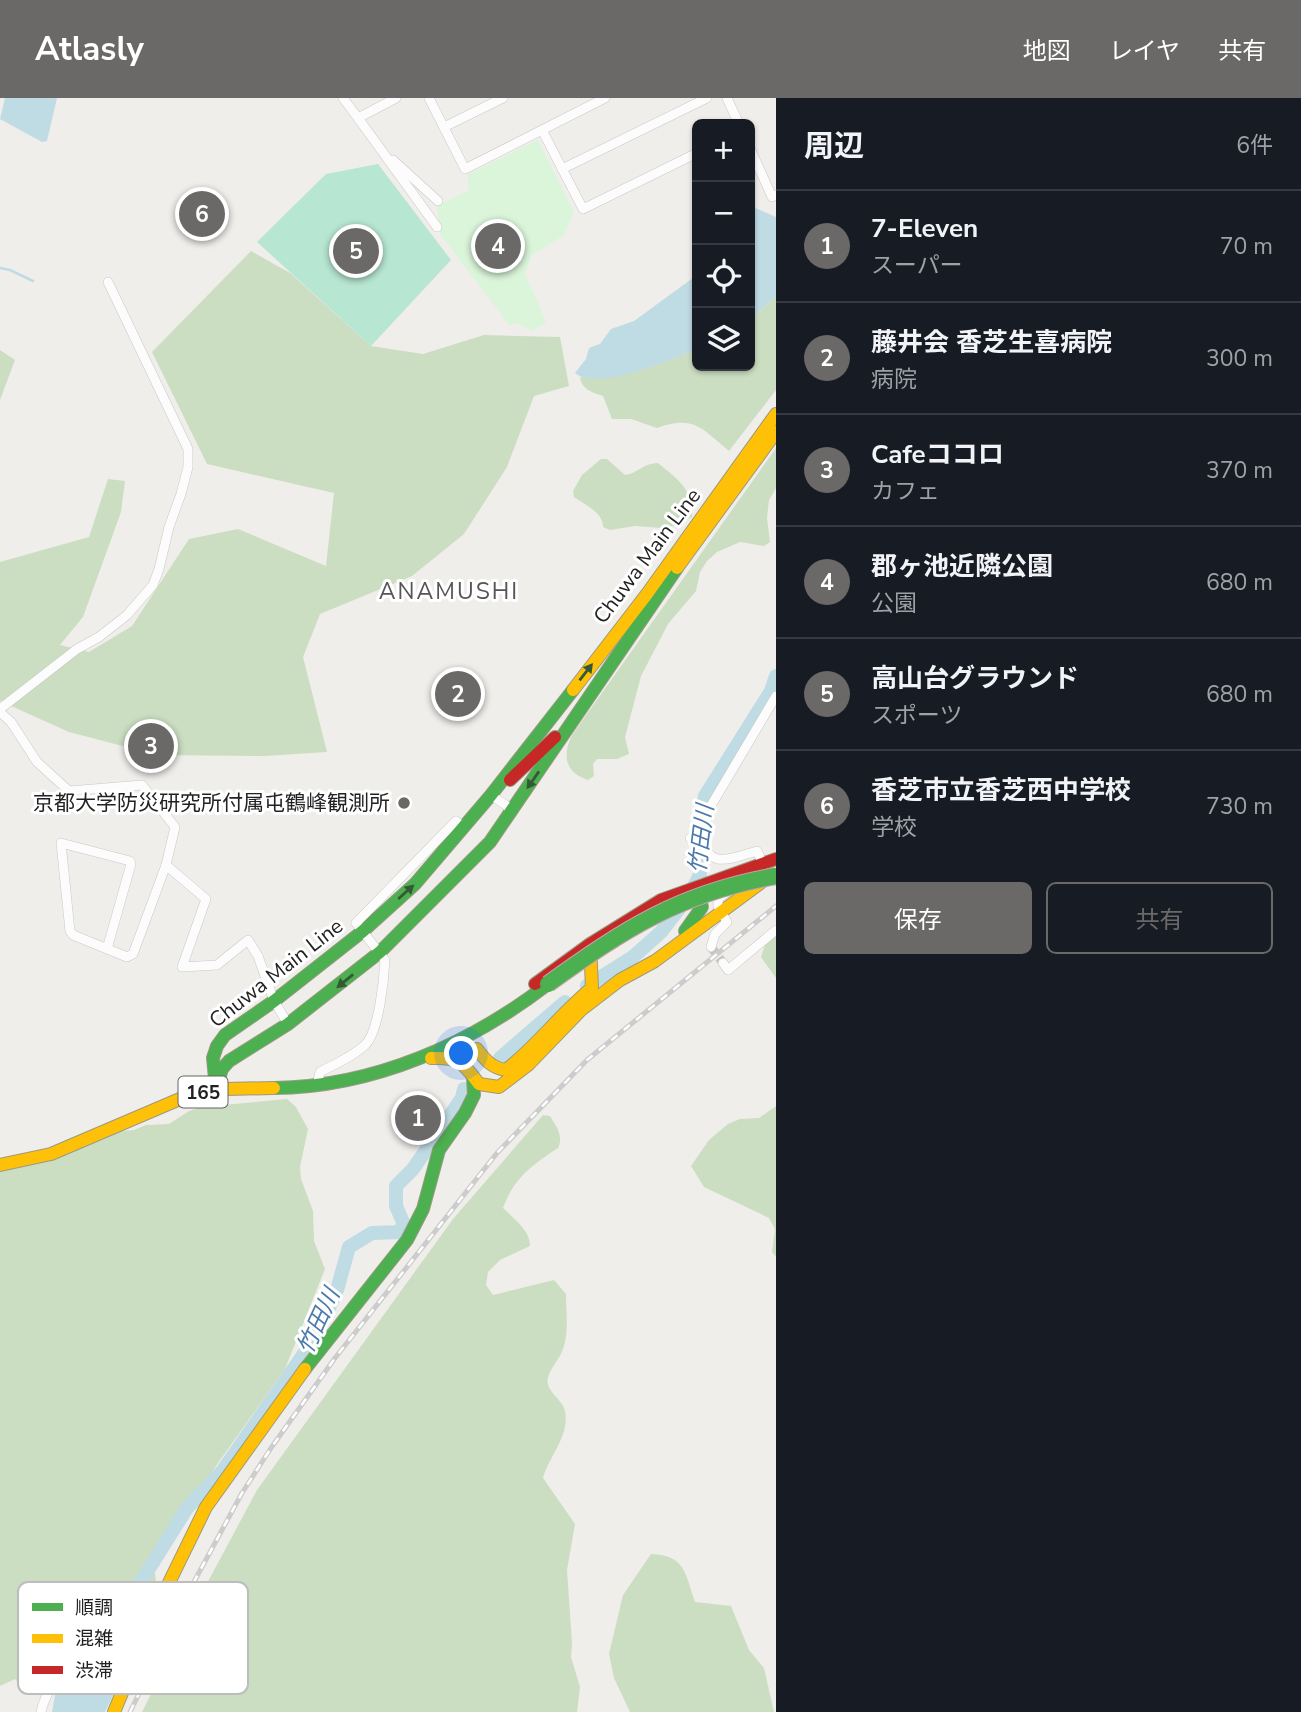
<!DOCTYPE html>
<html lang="ja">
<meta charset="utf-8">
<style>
:root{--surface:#171b24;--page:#20242c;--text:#f1f3f6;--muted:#9ea1a6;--line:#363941;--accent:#6a6968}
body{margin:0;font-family:"Nunito Sans","Noto Sans JP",sans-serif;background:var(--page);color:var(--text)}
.controls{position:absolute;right:21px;top:21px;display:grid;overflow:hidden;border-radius:10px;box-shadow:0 2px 5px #0004}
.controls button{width:63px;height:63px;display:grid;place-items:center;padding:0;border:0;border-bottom:2px solid var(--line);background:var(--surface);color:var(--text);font:35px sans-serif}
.you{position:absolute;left:462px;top:956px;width:24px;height:24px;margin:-18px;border:5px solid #fff;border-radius:50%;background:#1a73e8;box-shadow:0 0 0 10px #1a73e833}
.badge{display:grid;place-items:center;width:46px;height:46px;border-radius:50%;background:var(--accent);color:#fff;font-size:23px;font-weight:700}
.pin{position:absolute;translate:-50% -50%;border:4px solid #fff;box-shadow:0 2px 7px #0006}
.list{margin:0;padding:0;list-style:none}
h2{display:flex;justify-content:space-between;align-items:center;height:91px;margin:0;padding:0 28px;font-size:30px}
h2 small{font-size:23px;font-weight:400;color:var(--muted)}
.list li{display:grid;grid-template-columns:46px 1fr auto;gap:21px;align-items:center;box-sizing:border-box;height:112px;padding:0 28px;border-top:2px solid var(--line)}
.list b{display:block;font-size:26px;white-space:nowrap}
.list p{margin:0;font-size:23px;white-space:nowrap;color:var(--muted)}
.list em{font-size:23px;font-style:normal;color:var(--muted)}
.actions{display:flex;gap:14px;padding:21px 28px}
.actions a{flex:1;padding:16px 0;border:2px solid var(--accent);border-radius:10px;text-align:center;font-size:24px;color:var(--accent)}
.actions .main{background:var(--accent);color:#fff}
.icon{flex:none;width:38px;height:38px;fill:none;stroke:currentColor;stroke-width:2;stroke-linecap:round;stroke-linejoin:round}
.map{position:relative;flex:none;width:776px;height:1614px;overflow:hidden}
header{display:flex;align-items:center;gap:42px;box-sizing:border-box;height:98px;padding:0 35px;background:var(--accent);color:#fff}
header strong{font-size:33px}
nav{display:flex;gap:38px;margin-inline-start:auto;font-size:24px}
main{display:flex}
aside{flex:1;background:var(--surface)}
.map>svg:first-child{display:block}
.forest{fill:#cbdec1}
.park{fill:#daf5da}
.pitch{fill:#b7e6d2}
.water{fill:#bfdbe3}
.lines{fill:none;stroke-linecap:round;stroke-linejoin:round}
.stream{stroke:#bfdbe3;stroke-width:2.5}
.river{stroke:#bfdbe3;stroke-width:14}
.street-tunnel{stroke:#c7c5c3;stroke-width:9;stroke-dasharray:9 4.5;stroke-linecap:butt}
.street-casing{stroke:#c9c8c7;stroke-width:10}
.fast-casing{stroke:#999a82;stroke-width:14}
.slow-casing{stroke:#999a82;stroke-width:14}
.jam-casing{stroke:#999a82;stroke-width:14}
.street{stroke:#fdfcfc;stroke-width:9}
.fast{stroke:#4caf50;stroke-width:12}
.slow{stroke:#ffc107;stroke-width:12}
.jam{stroke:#c62828;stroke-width:12}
.rail-casing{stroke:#ccc;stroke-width:5}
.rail{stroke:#fff;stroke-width:2.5;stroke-dasharray:8;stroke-linecap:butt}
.fast-bridge-casing{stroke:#c5a2ac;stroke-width:18;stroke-linecap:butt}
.fast-bridge{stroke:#4caf50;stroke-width:16}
.oneway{fill:#335a34}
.poi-dot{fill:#6a6968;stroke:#fff;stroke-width:2.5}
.labels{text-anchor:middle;stroke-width:6;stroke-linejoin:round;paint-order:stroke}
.shield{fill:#fff;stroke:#646464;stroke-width:2}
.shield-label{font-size:19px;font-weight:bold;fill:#222}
.street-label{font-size:21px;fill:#222;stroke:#fff}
.poi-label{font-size:21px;fill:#222;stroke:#fff;text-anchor:end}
.neighbourhood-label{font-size:23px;letter-spacing:2px;fill:#555;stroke:#fff}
.water-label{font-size:23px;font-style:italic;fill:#4a7aab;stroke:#fff}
.key{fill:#fff;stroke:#bdbdbd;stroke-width:2}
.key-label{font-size:19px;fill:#222}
</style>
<header>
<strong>Atlasly</strong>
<nav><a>地図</a><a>レイヤ</a><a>共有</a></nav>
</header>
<main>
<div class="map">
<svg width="776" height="1614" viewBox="0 0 776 1614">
<rect width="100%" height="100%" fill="#f0eeeb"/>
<!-- forest -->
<g class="forest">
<path d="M 251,153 L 290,175 L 371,248 L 423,256 L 484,237 L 560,239 L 569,288 L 534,298 L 507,369 L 464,436 L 412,478 L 320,516 L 303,559 L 327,654 L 264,658 L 157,657 L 69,634 L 0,603 L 0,464 L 89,439 L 108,381 L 125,383 L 121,414 L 83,519 L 60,547 L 89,554 L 132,528 L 189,441 L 238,431 L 326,468 L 334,395 L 207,366 L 152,254 Z"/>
<path d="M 776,199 L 776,292 L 729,353 C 701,330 694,317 657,330 L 631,321 L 612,321 L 603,298 C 592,294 582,292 580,279 C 624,282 657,266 697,251 L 697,268 L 750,268 L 750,221 Z"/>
<path d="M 0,252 L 15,262 L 0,302 Z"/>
<path d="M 776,350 L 776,390 L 769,402 L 767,420 L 770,444 L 764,448 L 740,444 L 717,454 L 707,463 L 700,474 L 696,493 L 668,526 L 641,578 L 625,639 L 629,656 L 617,661 L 597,661 L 593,666 L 594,678 L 588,682 C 565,675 562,657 572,637 Z"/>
<path d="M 601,361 L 607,361 L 625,377 C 639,375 641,366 658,365 C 677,381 694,391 692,419 L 675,428 L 661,430 L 635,428 L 610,432 L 603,429 C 603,414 585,407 574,399 L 573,393 L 582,377 Z"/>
<path d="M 776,837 L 776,880 L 761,859 L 765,847 Z"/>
<path d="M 287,1001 L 296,1009 L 308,1031 L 300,1069 L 301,1081 L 313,1113 L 314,1143 L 325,1171 L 285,1271 L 218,1365 L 154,1467 L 157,1492 L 122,1493 L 78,1524 L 34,1594 L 22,1590 L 15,1581 L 0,1588 L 0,1070 L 122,1033 L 134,1032 L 146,1027 L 169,1026 L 189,1013 L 201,1009 Z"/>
<path d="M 776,1008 L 776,1159 L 772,1154 L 775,1131 L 769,1120 L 704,1089 L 691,1068 L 709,1042 L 728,1026 L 740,1021 L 759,1020 Z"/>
<path d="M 543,1017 L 550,1018 C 556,1028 564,1038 558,1050 C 532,1067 514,1080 503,1110 C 513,1120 531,1133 530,1148 L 500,1162 L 488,1174 L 486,1187 L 493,1197 L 554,1182 L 566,1196 C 566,1214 569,1234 563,1251 C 560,1261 550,1270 548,1280 C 544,1292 563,1302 565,1313 C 570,1338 549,1358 543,1380 L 575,1426 L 567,1472 L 572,1545 L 571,1559 L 580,1589 L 577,1614 L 142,1614 L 197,1504 L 257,1392 L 453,1121 Z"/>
<path d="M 651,1456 C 686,1457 685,1476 695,1504 L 731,1508 L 749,1552 L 764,1570 L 774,1614 L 630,1614 L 614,1580 L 609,1556 L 623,1497 Z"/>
</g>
<!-- park -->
<path class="park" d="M 538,42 L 574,114 L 564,137 L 531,158 L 525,176 L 546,224 L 533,233 L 517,225 L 510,228 L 440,136 L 437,108 L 469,92 L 467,77 Z"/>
<!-- pitch -->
<path class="pitch" d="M 378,66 L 451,162 L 371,248 L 257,144 L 326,76 Z"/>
<!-- water -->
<g class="water">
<path d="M 5,0 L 57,0 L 47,43 L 42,44 L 0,21 Z"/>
<path d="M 750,106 L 755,110 L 776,119 L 776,199 L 750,221 Z"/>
<path d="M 697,177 L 697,251 C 670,261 600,294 575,275 L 586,261 L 589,250 L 600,246 L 611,231 L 634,223 Z"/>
<path d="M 106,1518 L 140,1529 L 125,1572 L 105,1614 L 52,1614 L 57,1587 L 88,1540 Z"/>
</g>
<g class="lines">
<!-- stream -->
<path class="stream" d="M 0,170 L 10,172 L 33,183"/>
<!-- river -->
<g class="river">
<path d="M 587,888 L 633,859 L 661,834 L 689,798 L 700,777 L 698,731 L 705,698 L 771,593 L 776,578"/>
<path d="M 500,960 L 565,904"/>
<path d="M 127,1506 L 187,1410 L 221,1375 L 315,1240 L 337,1192 L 349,1149 L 372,1135 L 401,1134 L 403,1124 L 396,1108 L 396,1088 L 413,1071 L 462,1000 L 464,991"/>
</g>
<!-- street-tunnel -->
<path class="street-tunnel" d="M 711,849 L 723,865"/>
<!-- street casing -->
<g class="street-casing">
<g id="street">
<path d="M 343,0 L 358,20 L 396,0"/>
<path d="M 429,0 L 465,71 L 605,0"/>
<path d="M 727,0 L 739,26"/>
<path d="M 358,20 L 437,129"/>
<path d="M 444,29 L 503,0"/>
<path d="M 542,32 L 583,111 L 697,55"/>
<path d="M 750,50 L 772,99 L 776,97"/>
<path d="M 393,62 L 438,103"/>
<path d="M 562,71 L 707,0"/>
<path d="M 0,611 L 77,551 L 99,539 L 127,517 L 153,487 L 159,471 L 169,429 L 181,396 L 188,369 L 188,351 L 108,184"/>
<path d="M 0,614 L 11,624 L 37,664 L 69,693 L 142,687 L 175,729 L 166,767 L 206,801 L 182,869 L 217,867 L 248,842 L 258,858 L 274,903 L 288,926"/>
<path d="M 491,697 L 507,708 L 510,714"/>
<path d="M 690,740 L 705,739"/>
<path d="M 763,770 L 763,766 L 757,753 C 746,756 729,763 718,761 C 696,756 706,719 712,706 L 776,598"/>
<path d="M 711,849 L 715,836 L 727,824 L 718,808 L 718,801 L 730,792"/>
<path d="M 107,851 L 131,766 L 130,763 L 61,745 L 70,833 L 73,837 L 127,859 L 133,856 L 166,767"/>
<path d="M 723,865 L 728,872 L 776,832"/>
<path d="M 317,988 L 320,974 C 335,966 354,958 366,946 C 379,932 384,881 385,862 L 356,825 L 456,723 L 464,729"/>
<path d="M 41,1614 C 45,1590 96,1511 119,1503 C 132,1498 148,1499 162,1499"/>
</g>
</g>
<!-- fast casing -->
<g class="fast-casing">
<g id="fast">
<path d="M 685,833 L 702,809 L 699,798 L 688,794"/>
<path d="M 217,987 L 222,971 L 229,963 L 288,926 L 380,854 L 490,744 L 677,470"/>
<path d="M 274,990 C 374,989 470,946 548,886"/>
<path d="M 216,991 L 213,960 L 217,948 L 225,937 L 274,903 L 363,833 L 415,786 L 491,697 L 573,592"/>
<path d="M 305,1271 L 407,1142 L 423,1111 L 439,1052 L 465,1015 L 474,997 L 473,980"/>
</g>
</g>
<!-- slow casing -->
<g class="slow-casing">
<g id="slow">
<path d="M 677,470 L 776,334"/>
<path d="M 573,592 L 647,496 L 776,316"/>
<path d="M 477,951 C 485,962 492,970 506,972 C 537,948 561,915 592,890 L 590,846"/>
<path d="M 431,960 C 460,959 462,964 479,986 L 499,989 L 528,967 L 581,912 L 620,882 L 655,863 L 767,780"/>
<path d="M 0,1067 L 51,1056 L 194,995 L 225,991 L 274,990"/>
<path d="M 114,1614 L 162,1499 L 206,1409 L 305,1271"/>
</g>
</g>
<!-- jam casing -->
<g class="jam-casing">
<g id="jam">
<path d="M 510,682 L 555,639"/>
<path d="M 535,886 L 590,846 L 661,802 L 776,761"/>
</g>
</g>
<!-- street -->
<use href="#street" class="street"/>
<!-- fast -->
<use href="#fast" class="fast"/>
<!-- slow -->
<use href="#slow" class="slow"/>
<!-- jam -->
<use href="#jam" class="jam"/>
<!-- rail casing -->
<g class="rail-casing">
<path id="rail" d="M 130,1614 L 189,1493 L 242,1395 L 271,1350 L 335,1260 L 497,1055 L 587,962 L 776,808"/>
</g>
<!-- rail -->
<use href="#rail" class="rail"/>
<!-- fast-bridge casing -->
<g class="fast-bridge-casing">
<path id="fast-bridge" d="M 548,886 C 626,830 680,795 776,778"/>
</g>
<!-- fast-bridge -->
<use href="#fast-bridge" class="fast-bridge"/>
</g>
<!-- one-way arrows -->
<defs><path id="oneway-solid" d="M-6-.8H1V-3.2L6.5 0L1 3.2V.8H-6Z" transform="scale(1.75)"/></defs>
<g class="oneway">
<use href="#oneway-solid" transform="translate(586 574) rotate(-52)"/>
<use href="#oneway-solid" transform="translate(533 682) rotate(125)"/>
<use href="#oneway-solid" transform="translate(406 794) rotate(-42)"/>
<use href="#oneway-solid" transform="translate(345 883) rotate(141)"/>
</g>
<!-- markers -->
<circle class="poi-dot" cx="404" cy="705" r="7"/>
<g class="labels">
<!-- shield labels -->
<rect class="shield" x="178.5" y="978.5" width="49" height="31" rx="5"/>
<g class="shield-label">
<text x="203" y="1001">165</text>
</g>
<!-- street labels -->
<g class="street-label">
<text transform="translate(647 458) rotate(-53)" y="7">Chuwa Main Line</text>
<text transform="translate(276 875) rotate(-38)" y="7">Chuwa Main Line</text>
</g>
<!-- poi labels -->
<g class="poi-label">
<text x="390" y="712">京都大学防災研究所付属屯鶴峰観測所</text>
</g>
<!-- neighbourhood labels -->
<g class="neighbourhood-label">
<text x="449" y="501">ANAMUSHI</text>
</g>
<!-- water labels -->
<g class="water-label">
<text transform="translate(701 741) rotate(-83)" y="8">竹田川</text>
<text transform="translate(318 1223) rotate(-65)" y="8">竹田川</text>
</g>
</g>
<!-- legend -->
<rect x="18" y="1484" width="230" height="112" rx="10" class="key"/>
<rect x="32" y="1505" width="31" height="8" fill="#4caf50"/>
<rect x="32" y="1536" width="31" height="9" fill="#ffc107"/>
<rect x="32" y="1568" width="31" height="8" fill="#c62828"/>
<g class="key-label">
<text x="75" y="1516">順調</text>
<text x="75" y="1547">混雑</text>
<text x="75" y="1579">渋滞</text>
</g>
</svg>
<div class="controls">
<button>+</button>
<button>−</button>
<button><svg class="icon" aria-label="locate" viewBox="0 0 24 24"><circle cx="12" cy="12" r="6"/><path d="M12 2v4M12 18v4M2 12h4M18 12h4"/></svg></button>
<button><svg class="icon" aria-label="layers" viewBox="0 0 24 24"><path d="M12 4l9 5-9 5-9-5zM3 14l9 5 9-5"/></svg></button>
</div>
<div class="you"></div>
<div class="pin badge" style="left:418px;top:1020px">1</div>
<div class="pin badge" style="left:458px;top:596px">2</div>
<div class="pin badge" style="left:151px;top:648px">3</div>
<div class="pin badge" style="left:498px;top:148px">4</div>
<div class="pin badge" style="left:356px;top:153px">5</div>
<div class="pin badge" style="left:202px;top:116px">6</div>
</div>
<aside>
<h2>周辺<small>6件</small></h2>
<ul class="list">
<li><span class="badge">1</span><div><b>7-Eleven</b><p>スーパー</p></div><em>70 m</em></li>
<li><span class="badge">2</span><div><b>藤井会 香芝生喜病院</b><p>病院</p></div><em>300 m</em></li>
<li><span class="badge">3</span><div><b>Cafeココロ</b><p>カフェ</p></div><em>370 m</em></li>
<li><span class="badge">4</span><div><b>郡ヶ池近隣公園</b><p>公園</p></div><em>680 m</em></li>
<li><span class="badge">5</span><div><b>高山台グラウンド</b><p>スポーツ</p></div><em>680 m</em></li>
<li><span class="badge">6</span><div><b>香芝市立香芝西中学校</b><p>学校</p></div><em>730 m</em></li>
</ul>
<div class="actions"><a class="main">保存</a><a>共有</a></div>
</aside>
</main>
